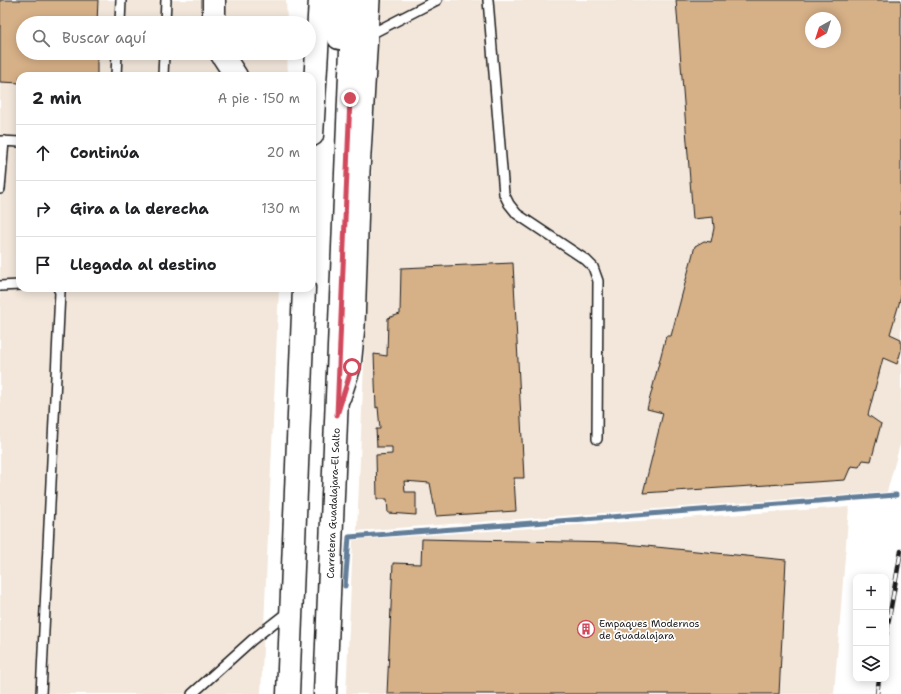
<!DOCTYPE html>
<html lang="es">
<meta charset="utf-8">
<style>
:root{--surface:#fff;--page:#f2f2f2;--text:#202124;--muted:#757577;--line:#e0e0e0}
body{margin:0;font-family:"Shantell Sans",sans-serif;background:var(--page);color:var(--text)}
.controls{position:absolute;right:12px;bottom:12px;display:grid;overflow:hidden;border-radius:8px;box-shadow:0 2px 10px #0003}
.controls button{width:36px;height:36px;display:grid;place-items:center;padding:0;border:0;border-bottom:1px solid var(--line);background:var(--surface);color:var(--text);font:20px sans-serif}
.compass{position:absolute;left:805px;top:12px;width:36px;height:36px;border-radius:50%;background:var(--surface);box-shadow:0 2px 10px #0003;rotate:219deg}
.stop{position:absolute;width:12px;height:12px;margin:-9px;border:3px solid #d1495b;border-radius:50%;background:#fff}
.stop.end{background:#d1495b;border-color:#fff;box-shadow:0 1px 4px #0008}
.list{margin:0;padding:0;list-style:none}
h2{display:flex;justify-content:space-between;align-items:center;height:52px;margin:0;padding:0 16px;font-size:17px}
h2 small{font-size:13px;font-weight:400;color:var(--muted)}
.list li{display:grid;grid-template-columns:26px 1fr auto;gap:12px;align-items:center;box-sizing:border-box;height:56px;padding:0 16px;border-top:1px solid var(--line)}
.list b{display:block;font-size:15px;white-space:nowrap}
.list em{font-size:13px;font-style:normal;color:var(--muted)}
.icon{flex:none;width:22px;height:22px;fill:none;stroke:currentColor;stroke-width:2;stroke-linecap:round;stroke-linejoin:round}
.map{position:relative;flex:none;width:901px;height:694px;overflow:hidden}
.search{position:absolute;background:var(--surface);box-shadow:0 2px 10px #0003;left:16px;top:16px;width:300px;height:44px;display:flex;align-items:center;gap:10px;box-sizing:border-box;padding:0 14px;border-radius:22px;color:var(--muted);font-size:15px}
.panel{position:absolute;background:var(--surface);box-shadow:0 2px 10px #0003;left:16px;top:72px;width:300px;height:220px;border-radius:12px}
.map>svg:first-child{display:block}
.built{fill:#f3e7db;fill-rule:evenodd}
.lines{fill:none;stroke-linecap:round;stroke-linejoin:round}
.stream{stroke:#647e99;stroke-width:5}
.building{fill:#d6b087;stroke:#1c1c1c;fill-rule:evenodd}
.lane-casing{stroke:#1c1c1c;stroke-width:12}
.street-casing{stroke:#1c1c1c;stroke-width:20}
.secondary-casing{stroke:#1c1c1c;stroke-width:25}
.lane{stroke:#fff;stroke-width:9}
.street{stroke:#fff;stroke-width:17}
.secondary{stroke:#fff;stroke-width:22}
.rail-casing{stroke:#1c1c1c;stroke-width:4.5}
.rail{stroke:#fff;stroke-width:3;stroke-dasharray:9;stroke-linecap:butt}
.route{stroke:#d1495b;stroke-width:5}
.labels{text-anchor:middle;stroke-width:3.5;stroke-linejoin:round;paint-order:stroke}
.street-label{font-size:10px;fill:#1c1c1c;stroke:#fff}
.poi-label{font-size:10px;fill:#1c1c1c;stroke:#fff;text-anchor:start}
</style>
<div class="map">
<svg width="901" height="694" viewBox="0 0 901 694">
<rect width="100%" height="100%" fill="#fff"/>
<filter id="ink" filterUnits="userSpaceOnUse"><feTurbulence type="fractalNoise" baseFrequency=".025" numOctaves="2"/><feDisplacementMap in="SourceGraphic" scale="8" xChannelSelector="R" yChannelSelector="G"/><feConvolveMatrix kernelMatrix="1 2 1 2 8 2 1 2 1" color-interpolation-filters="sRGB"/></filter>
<g filter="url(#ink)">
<!-- built -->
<g class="built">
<path d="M 0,0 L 286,0 L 287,23 L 23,23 L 23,53 L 287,53 L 288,76 L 20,76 L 20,288 L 279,288 L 261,694 L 0,694 Z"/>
<path d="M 379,0 L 901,0 L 901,441 L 887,492 L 357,531 ZM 811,18 L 835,18 L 835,42 L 811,42 Z"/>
<path d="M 849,507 L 834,694 L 346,694 L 353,540 Z"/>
</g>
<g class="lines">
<!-- stream -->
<path class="stream" d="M 345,586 L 349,537 L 896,495"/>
</g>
<!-- building -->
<g class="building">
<path d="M 0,0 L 98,0 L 97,23 L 23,23 L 23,53 L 97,53 L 97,76 L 20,76 L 20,83 L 0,82 Z"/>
<path d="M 676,0 L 901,0 L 901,297 L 890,334 L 901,339 L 901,351 L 897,364 L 883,358 L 868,415 L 881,424 L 871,461 L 863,460 L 859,467 L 851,466 L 845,480 L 643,493 L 663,413 L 647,409 L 666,336 L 671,336 L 695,246 L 704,241 L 711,242 L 714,228 L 713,217 L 693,219 ZM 811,18 L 835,18 L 835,42 L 811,42 Z"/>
<path d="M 513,263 L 524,478 L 514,478 L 516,511 L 436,516 L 430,483 L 404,481 L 405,492 L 416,492 L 416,515 L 388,513 L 387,499 L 377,499 L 376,455 L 392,454 L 392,447 L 377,447 L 376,429 L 380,429 L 378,407 L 376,408 L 374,354 L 387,356 L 388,318 L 400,314 L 401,268 Z"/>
<path d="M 422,539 L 616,543 L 786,560 L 779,694 L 387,694 L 393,563 L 421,564 Z"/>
</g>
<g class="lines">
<!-- lane casing -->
<g class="lane-casing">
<g id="lane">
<path d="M 488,0 L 504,194 L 509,204 L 517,214 L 586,260 L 593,267 L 598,281 L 597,439"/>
<path d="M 120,23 L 121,0"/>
<path d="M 165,23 L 166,0"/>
<path d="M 369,35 L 437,0"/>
<path d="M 116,76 L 117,53"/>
<path d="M 163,76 L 164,53"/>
<path d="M 0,141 L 20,142"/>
<path d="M 0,189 L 4,141"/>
<path d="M 0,286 L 20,285"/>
<path d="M 41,694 L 60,292 L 58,288"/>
<path d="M 192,694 L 252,640 L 289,611"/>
</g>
</g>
<!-- street casing -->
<g class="street-casing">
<path id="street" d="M 342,397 L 352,367 L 356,326 L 361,171 L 371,0"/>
</g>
<!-- secondary casing -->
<g class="secondary-casing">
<g id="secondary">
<path d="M 214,0 L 214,23"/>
<path d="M 337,0 L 339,38"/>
<path d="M 221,53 L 236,76"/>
<path d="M 312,135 L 320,0"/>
<path d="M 288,694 L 304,288"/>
<path id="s1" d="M 325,694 L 353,0"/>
</g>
</g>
<!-- lane -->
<use href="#lane" class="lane"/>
<!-- street -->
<use href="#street" class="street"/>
<!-- secondary -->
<use href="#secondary" class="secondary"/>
<!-- rail casing -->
<g class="rail-casing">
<g id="rail">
<path d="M 886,635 L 901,551"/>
<path d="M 877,694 L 879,679"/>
</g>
</g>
<!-- rail -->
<use href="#rail" class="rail"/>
</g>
</g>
<g class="lines" filter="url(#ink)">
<!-- route -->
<path class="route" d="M 350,98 L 337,415 L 352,367"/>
</g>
<!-- icons -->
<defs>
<g id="building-ring" transform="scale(0.9)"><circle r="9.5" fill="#fff" stroke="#d1495b" stroke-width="1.5"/><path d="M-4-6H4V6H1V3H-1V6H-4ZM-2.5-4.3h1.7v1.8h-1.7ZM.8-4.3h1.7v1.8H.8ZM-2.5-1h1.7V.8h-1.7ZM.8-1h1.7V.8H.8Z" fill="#d1495b"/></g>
</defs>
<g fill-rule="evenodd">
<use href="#building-ring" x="586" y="629"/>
</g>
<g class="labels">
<!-- street labels -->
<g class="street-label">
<text dy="4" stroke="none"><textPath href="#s1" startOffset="191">Carretera Guadalajara-El Salto</textPath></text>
</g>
<!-- poi labels -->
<g class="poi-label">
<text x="599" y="627">Empaques Modernos<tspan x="599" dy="12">de Guadalajara</tspan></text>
</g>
</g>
</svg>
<div class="controls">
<button>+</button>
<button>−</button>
<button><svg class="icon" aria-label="layers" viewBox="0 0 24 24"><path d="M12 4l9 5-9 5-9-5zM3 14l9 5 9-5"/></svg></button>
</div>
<svg class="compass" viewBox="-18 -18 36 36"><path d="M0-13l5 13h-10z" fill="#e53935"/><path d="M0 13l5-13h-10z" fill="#757577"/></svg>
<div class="stop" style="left:352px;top:367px"></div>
<div class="stop end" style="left:350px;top:98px"></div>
<div class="search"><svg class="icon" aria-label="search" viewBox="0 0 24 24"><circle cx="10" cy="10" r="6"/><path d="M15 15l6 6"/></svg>Buscar aquí</div>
<section class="panel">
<h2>2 min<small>A pie · 150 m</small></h2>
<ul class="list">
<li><svg class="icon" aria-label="ahead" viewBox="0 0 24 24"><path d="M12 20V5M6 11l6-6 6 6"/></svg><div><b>Continúa</b></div><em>20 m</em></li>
<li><svg class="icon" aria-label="right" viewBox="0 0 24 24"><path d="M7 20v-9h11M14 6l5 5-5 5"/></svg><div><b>Gira a la derecha</b></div><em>130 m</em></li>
<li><svg class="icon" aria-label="arrive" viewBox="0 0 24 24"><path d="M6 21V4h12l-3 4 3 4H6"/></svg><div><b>Llegada al destino</b></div></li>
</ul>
</section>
</div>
